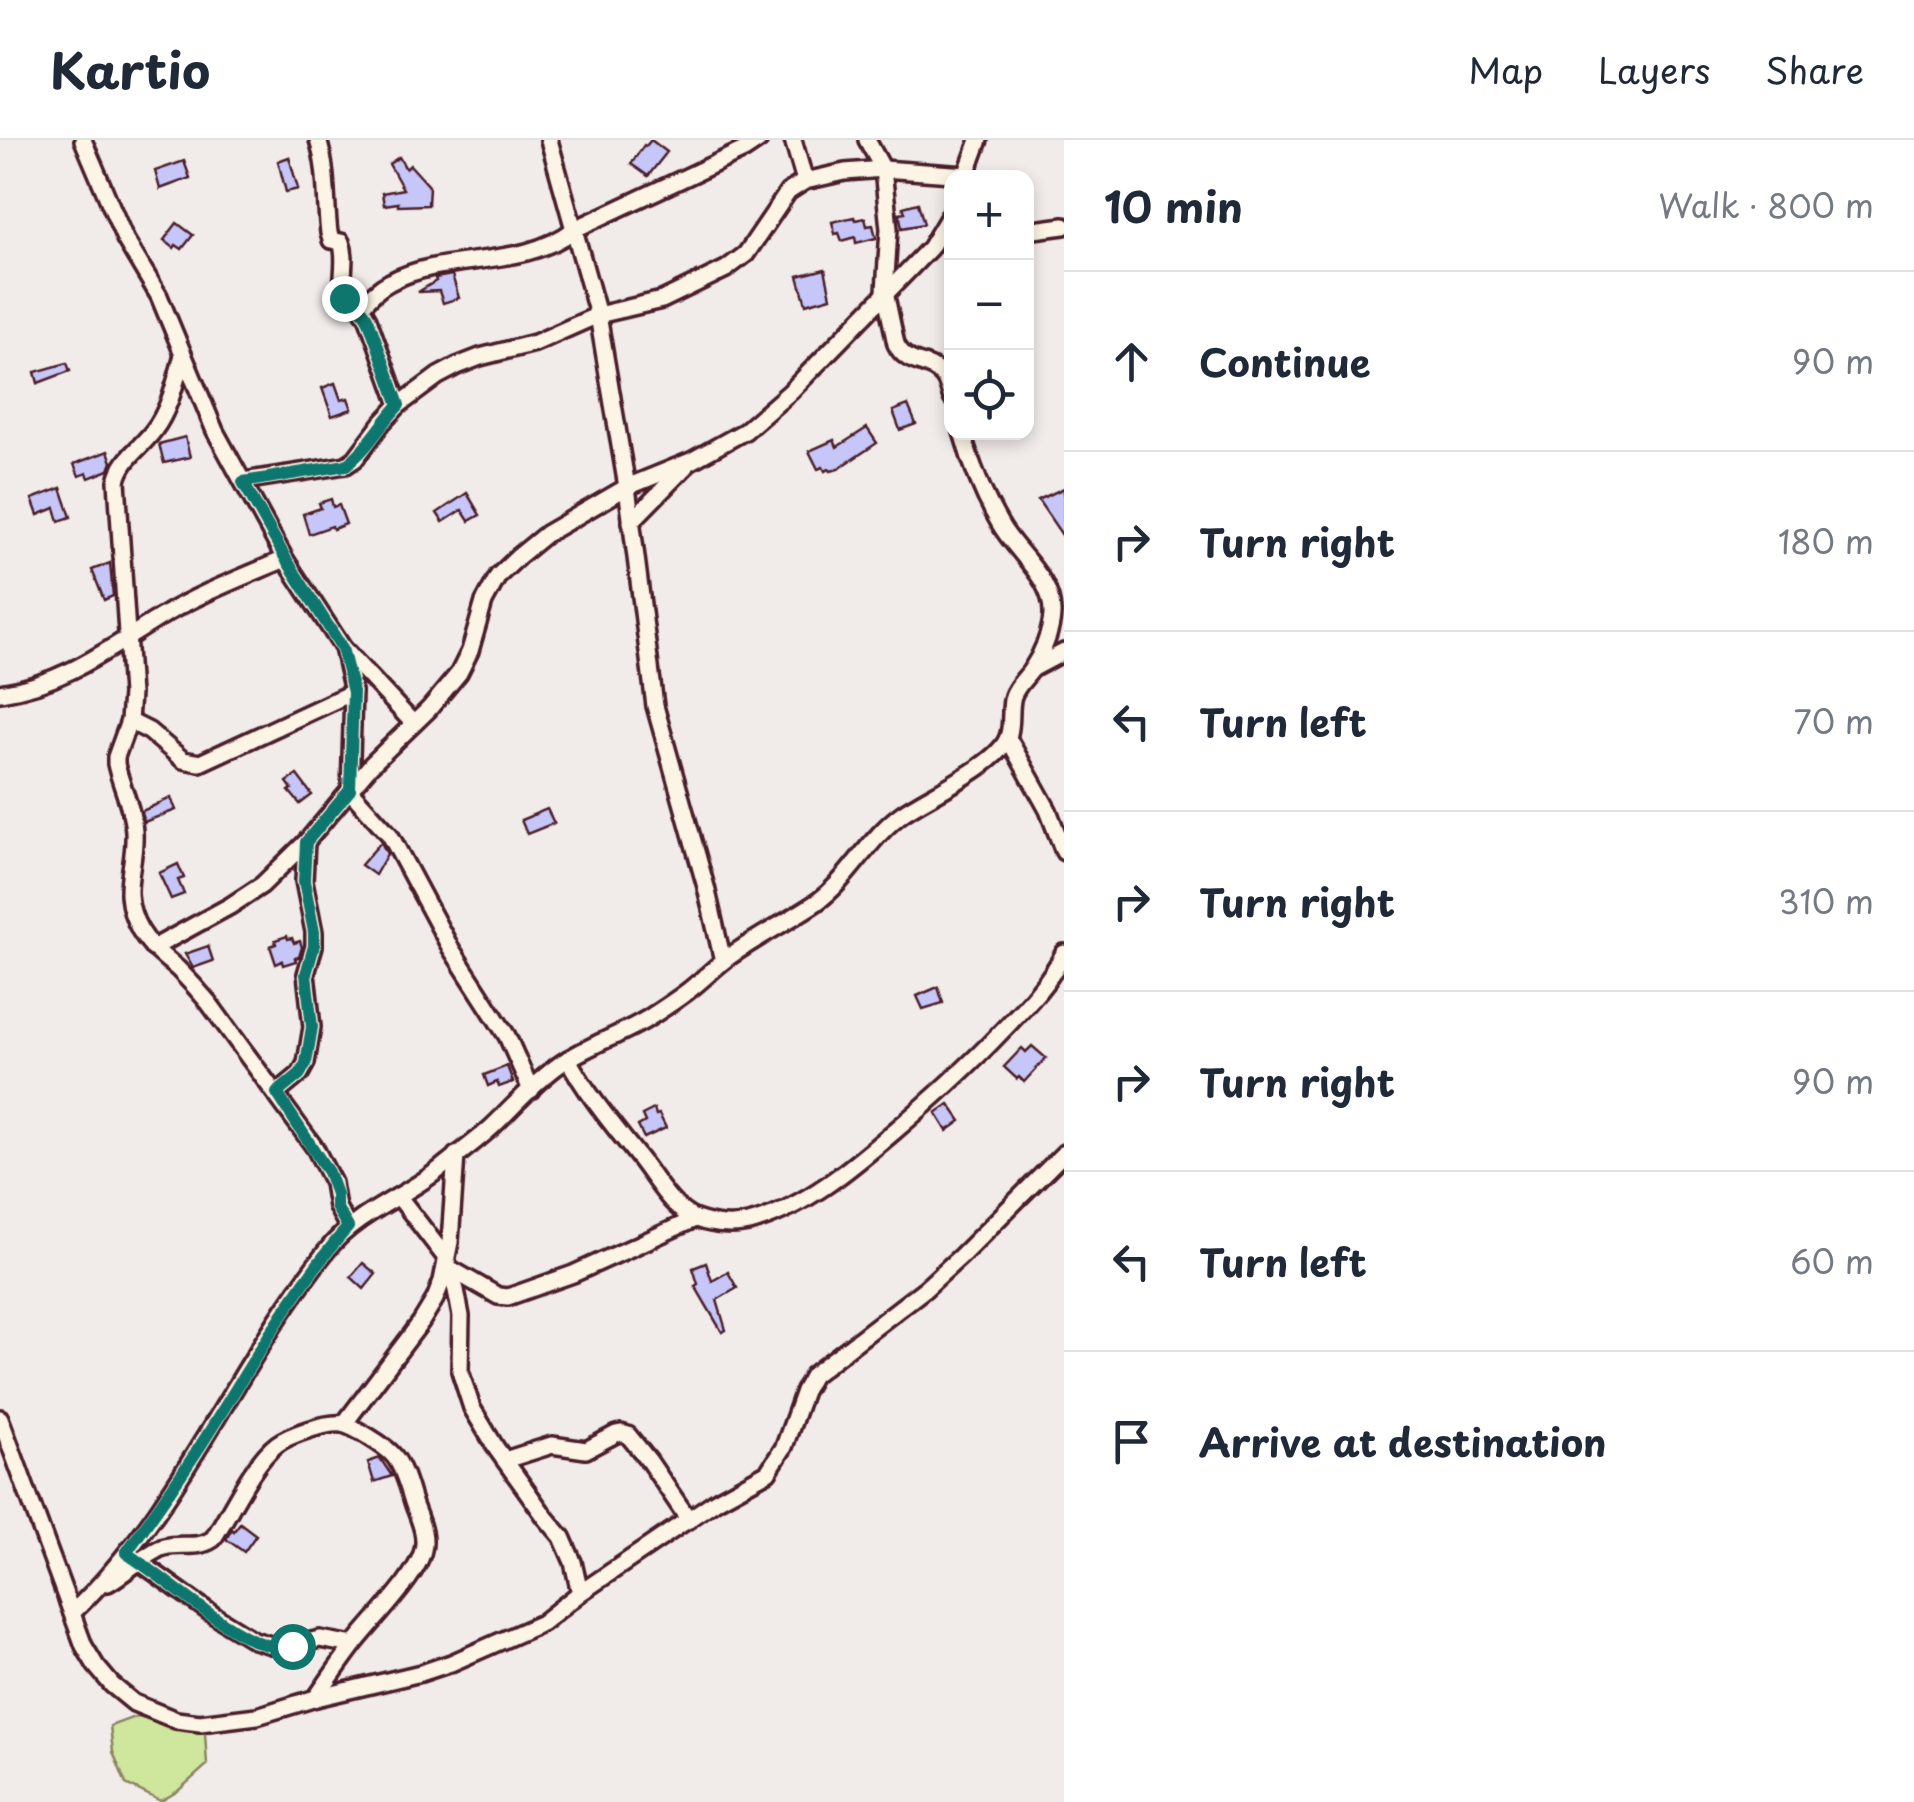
<!DOCTYPE html>
<meta charset="utf-8">
<style>
:root{--surface:#fff;--page:#f2f2f3;--text:#1f2937;--muted:#747a83;--line:#e0e1e3}
body{margin:0;font-family:"Playpen Sans",sans-serif;background:var(--page);color:var(--text)}
.controls{position:absolute;right:30px;top:30px;display:grid;overflow:hidden;border-radius:20px;box-shadow:0 5px 15px #0003}
.controls button{width:90px;height:90px;display:grid;place-items:center;padding:0;border:0;border-bottom:2px solid var(--line);background:var(--surface);color:var(--text);font:50px sans-serif}
.stop{position:absolute;width:30px;height:30px;margin:-22px;border:8px solid #0f766e;border-radius:50%;background:#fff}
.stop.end{background:#0f766e;border-color:#fff;box-shadow:0 2px 10px #0008}
.list{margin:0;padding:0;list-style:none}
h2{display:flex;justify-content:space-between;align-items:center;height:130px;margin:0;padding:0 40px;font-size:42px}
h2 small{font-size:32px;font-weight:400;color:var(--muted)}
.list li{display:grid;grid-template-columns:65px 1fr auto;gap:30px;align-items:center;box-sizing:border-box;height:180px;padding:0 40px;border-top:2px solid var(--line)}
.list b{display:block;font-size:38px;white-space:nowrap}
.list em{font-size:32px;font-style:normal;color:var(--muted)}
.icon{flex:none;width:55px;height:55px;fill:none;stroke:currentColor;stroke-width:2;stroke-linecap:round;stroke-linejoin:round}
.map{position:relative;flex:none;width:1064px;height:1662px;overflow:hidden}
header{display:flex;align-items:center;gap:60px;box-sizing:border-box;height:140px;padding:0 50px;background:var(--surface);border-bottom:2px solid var(--line)}
header strong{font-size:48px}
nav{display:flex;gap:55px;margin-inline-start:auto;font-size:35px}
main{display:flex}
aside{flex:1;background:var(--surface)}
.map>svg:first-child{display:block}
.green{fill:#cee79d;stroke:#8c8364;stroke-width:2.5}
.building{fill:#c6c6f8;stroke:#4a1f2b;stroke-width:2.5}
.lines{fill:none;stroke-linecap:round;stroke-linejoin:round}
.minor-casing{stroke:#4a1f2b;stroke-width:22}
.minor{stroke:#fcf5e5;stroke-width:15}
.route{stroke:#0f766e;stroke-width:12}
</style>
<header>
<strong>Kartio</strong>
<nav><a>Map</a><a>Layers</a><a>Share</a></nav>
</header>
<main>
<div class="map">
<svg width="1064" height="1662" viewBox="0 0 1064 1662">
<rect width="100%" height="100%" fill="#f1ece9"/>
<filter id="ink" filterUnits="userSpaceOnUse"><feTurbulence type="fractalNoise" baseFrequency=".01" numOctaves="2"/><feDisplacementMap in="SourceGraphic" scale="20" xChannelSelector="R" yChannelSelector="G"/><feConvolveMatrix kernelMatrix="1 2 1 2 8 2 1 2 1" color-interpolation-filters="sRGB"/></filter>
<g filter="url(#ink)">
<!-- green -->
<path class="green" d="M 137,1576 L 175,1584 L 205,1593 L 207,1625 L 178,1651 L 161,1661 L 126,1644 L 113,1612 L 110,1586 Z"/>
<!-- building -->
<g class="building">
<path d="M 651,0 L 667,12 L 648,36 L 631,24 L 644,5 L 646,6 Z"/>
<path d="M 289,17 L 298,49 L 286,52 L 278,21 Z"/>
<path d="M 399,17 L 406,29 L 410,25 L 429,46 L 428,65 L 398,66 L 398,63 L 384,65 L 382,53 L 403,49 L 389,24 Z"/>
<path d="M 184,21 L 190,38 L 160,49 L 155,31 Z"/>
<path d="M 918,63 L 924,84 L 902,88 L 899,73 L 905,72 L 903,67 Z"/>
<path d="M 854,77 L 855,80 L 865,78 L 867,86 L 873,85 L 876,98 L 856,103 L 855,97 L 842,101 L 839,93 L 835,94 L 832,82 Z"/>
<path d="M 177,83 L 193,95 L 182,109 L 176,105 L 174,108 L 164,100 Z"/>
<path d="M 825,129 L 831,157 L 806,164 L 798,136 Z"/>
<path d="M 452,135 L 459,158 L 443,163 L 439,151 L 418,152 L 436,141 L 435,138 Z"/>
<path d="M 67,223 L 70,231 L 38,243 L 35,232 Z"/>
<path d="M 335,243 L 341,260 L 348,258 L 352,269 L 332,276 L 322,248 Z"/>
<path d="M 908,265 L 916,284 L 900,290 L 893,271 Z"/>
<path d="M 867,288 L 877,303 L 838,329 L 831,331 L 829,329 L 825,331 L 823,327 L 818,329 L 809,311 L 834,300 L 837,307 Z"/>
<path d="M 185,297 L 190,317 L 164,323 L 159,304 Z"/>
<path d="M 108,311 L 112,322 L 109,330 L 89,338 L 87,333 L 79,336 L 74,324 Z"/>
<path d="M 61,348 L 71,377 L 59,381 L 55,368 L 38,375 L 32,359 Z"/>
<path d="M 1064,348 L 1064,398 L 1038,360 Z"/>
<path d="M 467,353 L 480,375 L 469,381 L 462,370 L 443,382 L 437,373 Z"/>
<path d="M 331,359 L 333,367 L 339,365 L 346,384 L 333,389 L 332,386 L 309,394 L 303,374 L 321,368 L 319,363 Z"/>
<path d="M 110,423 L 113,456 L 104,460 L 92,430 Z"/>
<path d="M 297,635 L 312,655 L 300,664 L 289,651 L 292,649 L 287,642 Z"/>
<path d="M 171,658 L 176,670 L 144,682 L 142,671 Z"/>
<path d="M 547,669 L 554,683 L 527,694 L 521,680 Z"/>
<path d="M 381,702 L 387,714 L 375,735 L 361,725 Z"/>
<path d="M 178,724 L 184,738 L 178,740 L 184,754 L 171,759 L 159,733 Z"/>
<path d="M 287,796 L 288,799 L 292,798 L 294,803 L 300,801 L 302,807 L 299,817 L 295,818 L 296,821 L 283,825 L 282,821 L 276,824 L 270,806 L 276,804 L 275,800 Z"/>
<path d="M 208,806 L 213,821 L 193,828 L 185,814 Z"/>
<path d="M 938,847 L 943,863 L 923,869 L 917,856 Z"/>
<path d="M 1032,906 L 1046,918 L 1024,942 L 1019,937 L 1017,939 L 1004,927 L 1022,908 L 1026,912 Z"/>
<path d="M 507,926 L 513,942 L 499,947 L 497,942 L 488,946 L 484,935 Z"/>
<path d="M 949,964 L 961,981 L 947,991 L 936,973 Z"/>
<path d="M 654,969 L 656,975 L 659,974 L 666,988 L 644,998 L 638,986 L 645,982 L 642,975 Z"/>
<path d="M 363,1123 L 376,1134 L 364,1149 L 351,1137 Z"/>
<path d="M 706,1123 L 712,1141 L 728,1132 L 737,1148 L 717,1160 L 726,1190 L 722,1192 L 695,1146 L 698,1144 L 693,1128 Z"/>
<path d="M 380,1318 L 392,1336 L 374,1342 L 368,1322 Z"/>
<path d="M 240,1383 L 256,1395 L 244,1412 L 226,1399 L 232,1389 L 234,1391 Z"/>
</g>
<g class="lines">
<!-- minor casing -->
<g class="minor-casing">
<g id="minor">
<path d="M 83,0 L 125,99 L 159,156 L 215,291 L 285,419 L 343,508 L 413,583"/>
<path d="M 318,0 C 328,31 325,61 329,93 L 331,100 L 341,102 C 349,122 337,142 347,162 L 361,167 L 368,179 L 399,265"/>
<path d="M 549,0 L 598,175 L 627,347 L 655,566 L 706,747 L 723,821"/>
<path d="M 793,0 L 805,41"/>
<path d="M 867,0 L 883,29 L 889,89 L 885,152 L 896,204 C 907,227 928,219 942,235 C 948,241 949,250 952,258"/>
<path d="M 965,38 L 979,0"/>
<path d="M 1026,91 L 1064,86"/>
<path d="M 361,167 C 370,157 378,148 390,142 C 448,111 521,131 575,89 L 744,10 L 759,0"/>
<path d="M 183,215 C 176,240 170,269 154,290 C 141,308 122,318 117,341 L 131,554 L 129,581 L 116,617 L 116,624 C 121,647 133,668 134,692 C 136,729 118,751 140,790 C 150,807 164,817 178,829 C 189,840 199,851 209,863 L 315,1008 L 333,1043 L 337,1067 L 348,1087"/>
<path d="M 243,341 L 346,325 L 355,319 L 382,283 L 399,265 L 438,236 L 457,226 L 480,217 L 535,203 L 598,175 L 662,160 L 726,129 L 746,114 L 788,52 L 805,41 L 845,32 L 883,29 L 966,35"/>
<path d="M 631,382 L 685,327"/>
<path d="M 344,512 L 353,552 L 350,651 L 390,695 L 450,807 L 507,896 L 531,950"/>
<path d="M 1032,529 L 1064,512"/>
<path d="M 0,553 C 63,544 107,510 159,478 C 198,454 243,437 285,419"/>
<path d="M 129,581 L 149,591 L 183,620 L 200,623 L 353,552"/>
<path d="M 1008,598 L 1048,670 L 1064,712"/>
<path d="M 153,808 L 230,766 L 262,745 L 306,702 L 371,625 L 429,569 L 459,533 L 470,511 L 484,462 L 498,436 L 519,416 L 546,394 L 627,347 L 691,321 L 745,291 L 790,252 L 930,108 L 952,71"/>
<path d="M 568,919 C 588,956 614,986 639,1018 C 655,1038 672,1070 696,1079 C 715,1086 737,1087 756,1081 C 807,1065 850,1029 890,995 C 929,962 967,928 1002,891 C 1025,867 1049,843 1064,813"/>
<path d="M 277,953 L 300,934 L 306,923 L 312,887 L 306,834 L 314,806 L 314,792 L 304,741 L 306,702"/>
<path d="M 399,1057 L 446,1118 L 456,1150 L 461,1176 L 460,1231 L 472,1268 L 496,1308 L 546,1378 L 562,1397 L 573,1422 L 580,1453"/>
<path d="M 451,1129 L 498,1156 L 508,1157 L 573,1134 L 695,1079"/>
<path d="M 0,1278 L 84,1506 L 96,1526 L 112,1545 L 134,1563 L 176,1580 L 200,1583 L 257,1576 L 316,1558 L 421,1533 L 451,1523 L 542,1483 L 580,1453 L 717,1360 L 768,1332 L 784,1307 L 804,1251 L 813,1235 L 926,1148 L 961,1116 L 1064,1013"/>
<path d="M 344,1284 L 421,1182 L 435,1159 L 442,1141 L 450,1102 L 456,1015"/>
<path d="M 505,1320 L 552,1305 L 586,1310 L 616,1294 L 621,1293 L 628,1295 L 649,1321 L 689,1380"/>
<path d="M 134,1418 L 215,1476 L 254,1500 L 281,1508 L 320,1499 L 353,1505"/>
<path d="M 108,1443 C 123,1435 151,1410 164,1407 C 181,1402 197,1410 213,1399 C 230,1373 253,1322 277,1304 C 289,1295 326,1282 342,1284 C 353,1286 386,1306 394,1316 C 404,1328 409,1350 414,1365 C 419,1379 427,1395 423,1410 C 417,1437 374,1479 356,1502 C 342,1520 329,1539 316,1558"/>
<path d="M 72,1473 C 180,1371 236,1224 328,1109 C 357,1073 405,1057 441,1028 C 458,1014 477,1001 493,986 C 514,966 535,942 559,925 C 586,906 619,896 647,879 C 661,870 675,861 688,851 C 701,841 713,829 726,819 C 755,798 787,782 817,762 C 850,738 869,697 903,673 C 929,655 999,624 1008,597 C 1013,584 1009,568 1013,556 C 1017,545 1026,538 1032,529 C 1042,514 1051,493 1052,475 C 1054,439 1016,413 1000,384 C 983,355 971,324 962,292"/>
</g>
</g>
<!-- minor -->
<use href="#minor" class="minor"/>
</g>
</g>
<g class="lines" filter="url(#ink)">
<!-- route -->
<path class="route" d="M 292,1506 C 279,1508 266,1506 253,1500 C 208,1478 169,1441 126,1413 C 150,1379 174,1346 197,1311 C 246,1236 288,1155 348,1087 L 336,1067 L 336,1054 L 328,1032 L 277,953 L 300,934 L 306,923 L 312,887 L 306,834 L 314,806 L 314,792 L 304,741 L 306,702 L 350,650 L 353,552 L 342,508 L 286,419 L 243,342 L 346,325 C 367,310 381,284 399,265 L 368,179 C 359,162 353,169 344,158"/>
</g>
</svg>
<div class="controls">
<button>+</button>
<button>−</button>
<button><svg class="icon" aria-label="locate" viewBox="0 0 24 24"><circle cx="12" cy="12" r="6"/><path d="M12 2v4M12 18v4M2 12h4M18 12h4"/></svg></button>
</div>
<div class="stop" style="left:292px;top:1506px"></div>
<div class="stop end" style="left:344px;top:158px"></div>
</div>
<aside>
<h2>10 min<small>Walk · 800 m</small></h2>
<ul class="list">
<li><svg class="icon" aria-label="ahead" viewBox="0 0 24 24"><path d="M12 20V5M6 11l6-6 6 6"/></svg><div><b>Continue</b></div><em>90 m</em></li>
<li><svg class="icon" aria-label="right" viewBox="0 0 24 24"><path d="M7 20v-9h11M14 6l5 5-5 5"/></svg><div><b>Turn right</b></div><em>180 m</em></li>
<li><svg class="icon" aria-label="left" viewBox="0 0 24 24"><path d="M17 20v-9H6M10 6l-5 5 5 5"/></svg><div><b>Turn left</b></div><em>70 m</em></li>
<li><svg class="icon" aria-label="right" viewBox="0 0 24 24"><path d="M7 20v-9h11M14 6l5 5-5 5"/></svg><div><b>Turn right</b></div><em>310 m</em></li>
<li><svg class="icon" aria-label="right" viewBox="0 0 24 24"><path d="M7 20v-9h11M14 6l5 5-5 5"/></svg><div><b>Turn right</b></div><em>90 m</em></li>
<li><svg class="icon" aria-label="left" viewBox="0 0 24 24"><path d="M17 20v-9H6M10 6l-5 5 5 5"/></svg><div><b>Turn left</b></div><em>60 m</em></li>
<li><svg class="icon" aria-label="arrive" viewBox="0 0 24 24"><path d="M6 21V4h12l-3 4 3 4H6"/></svg><div><b>Arrive at destination</b></div></li>
</ul>
</aside>
</main>
